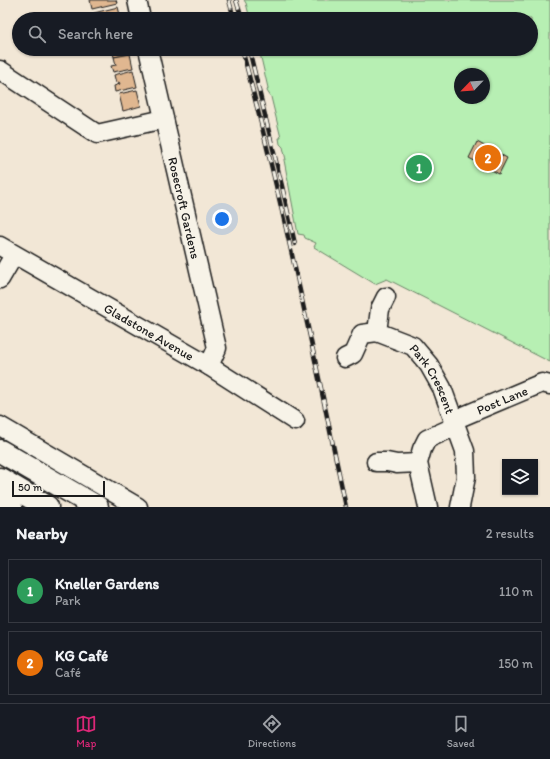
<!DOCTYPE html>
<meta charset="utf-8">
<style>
:root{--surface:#171b24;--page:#20242c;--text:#f1f3f6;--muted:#9ea1a6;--line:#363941;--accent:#db2777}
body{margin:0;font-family:Itim,sans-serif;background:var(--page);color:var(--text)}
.controls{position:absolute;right:12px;bottom:12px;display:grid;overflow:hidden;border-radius:0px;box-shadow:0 1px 3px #0004}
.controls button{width:36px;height:36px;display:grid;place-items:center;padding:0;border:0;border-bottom:1px solid var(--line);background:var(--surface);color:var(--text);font:20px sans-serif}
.compass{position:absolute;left:454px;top:68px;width:36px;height:36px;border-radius:50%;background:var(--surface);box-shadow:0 1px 3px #0004;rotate:245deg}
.scale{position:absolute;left:12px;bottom:10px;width:93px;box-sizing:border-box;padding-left:4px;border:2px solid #1c1c1c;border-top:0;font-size:11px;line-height:14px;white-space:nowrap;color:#1c1c1c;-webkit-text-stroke:3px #f7f3e8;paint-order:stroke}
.you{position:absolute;left:222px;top:219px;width:14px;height:14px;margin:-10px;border:3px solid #fff;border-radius:50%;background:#1a73e8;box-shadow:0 0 0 6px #1a73e833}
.badge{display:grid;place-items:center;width:26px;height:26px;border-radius:50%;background:var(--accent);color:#fff;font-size:13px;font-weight:700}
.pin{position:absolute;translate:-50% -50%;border:2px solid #fff;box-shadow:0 1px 4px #0006}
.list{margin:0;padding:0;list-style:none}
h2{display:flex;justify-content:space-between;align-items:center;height:52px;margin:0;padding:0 16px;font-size:17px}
h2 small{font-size:13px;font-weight:400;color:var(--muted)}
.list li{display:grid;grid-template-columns:26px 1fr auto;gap:12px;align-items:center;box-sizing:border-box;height:64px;margin:0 8px 8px;padding:0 8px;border:1px solid var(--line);border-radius:0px}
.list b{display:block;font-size:15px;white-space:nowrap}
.list p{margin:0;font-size:13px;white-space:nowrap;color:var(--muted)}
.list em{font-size:13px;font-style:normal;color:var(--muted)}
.icon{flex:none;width:22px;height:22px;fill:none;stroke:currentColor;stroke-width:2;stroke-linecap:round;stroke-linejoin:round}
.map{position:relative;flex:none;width:550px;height:507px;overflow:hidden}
.search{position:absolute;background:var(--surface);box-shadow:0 1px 3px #0004;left:12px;right:12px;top:12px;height:44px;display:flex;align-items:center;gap:10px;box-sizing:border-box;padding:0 14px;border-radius:22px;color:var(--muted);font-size:15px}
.sheet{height:196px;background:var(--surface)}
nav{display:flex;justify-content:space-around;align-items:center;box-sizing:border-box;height:56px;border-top:1px solid var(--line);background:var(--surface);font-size:11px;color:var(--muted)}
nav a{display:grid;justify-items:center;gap:2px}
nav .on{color:var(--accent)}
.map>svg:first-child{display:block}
.green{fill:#b7efb3;stroke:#6a8668;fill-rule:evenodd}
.building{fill:#e0b790;stroke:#1c1c1c}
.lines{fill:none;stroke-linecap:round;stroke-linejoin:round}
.minor-casing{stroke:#1c1c1c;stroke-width:21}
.highway-casing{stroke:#1c1c1c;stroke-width:25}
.minor{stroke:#f7f3e8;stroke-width:18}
.highway{stroke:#f7f3e8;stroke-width:22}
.rail-casing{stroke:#1c1c1c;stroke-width:4.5}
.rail{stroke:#f7f3e8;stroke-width:3;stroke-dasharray:9;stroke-linecap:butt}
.labels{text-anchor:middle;stroke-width:3;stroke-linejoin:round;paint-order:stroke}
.street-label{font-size:13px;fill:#1c1c1c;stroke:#f7f3e8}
</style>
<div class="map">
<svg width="550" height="507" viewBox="0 0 550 507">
<rect width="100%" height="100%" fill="#f2e7d6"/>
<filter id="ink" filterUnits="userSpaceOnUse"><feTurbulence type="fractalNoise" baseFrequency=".025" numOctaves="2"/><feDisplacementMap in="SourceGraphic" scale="8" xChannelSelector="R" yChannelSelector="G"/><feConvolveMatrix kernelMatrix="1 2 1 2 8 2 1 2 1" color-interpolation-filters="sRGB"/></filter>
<g filter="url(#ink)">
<!-- green -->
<path class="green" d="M 244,0 L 550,0 L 550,362 L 387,279 L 375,284 L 314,247 L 316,243 L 305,238 L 304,235 L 298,234 L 284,160 L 286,160 L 283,147 L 280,144 L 279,138 L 281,138 L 271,97 L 267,91 L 268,88 L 259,49 L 531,49 L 531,19 L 250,19 L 246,3 ZM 460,74 L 484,74 L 484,98 L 460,98 Z"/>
<!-- building -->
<g class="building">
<path d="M 90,0 L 116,0 L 117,3 L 92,9 Z"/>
<path d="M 118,7 L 121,19 L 95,19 L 94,13 Z"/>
<path d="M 112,49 L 129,49 L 130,54 L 114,57 Z"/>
<path d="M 130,54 L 133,68 L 113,72 L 111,66 L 116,65 L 114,57 Z"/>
<path d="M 133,70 L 137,87 L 115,92 L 114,86 L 120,84 L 119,82 L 116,83 L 114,75 Z"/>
<path d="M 137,90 L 141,106 L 123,111 L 119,94 Z"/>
<path d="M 477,142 L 507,158 L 499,174 L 469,158 Z"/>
</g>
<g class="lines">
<!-- minor casing -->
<g class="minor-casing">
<g id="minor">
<path d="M 137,0 L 141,19"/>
<path id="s1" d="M 148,49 L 217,348 L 209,366"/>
<path d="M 0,70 L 97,134 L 164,119"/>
<path id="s2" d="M 0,246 L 209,366 L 295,421"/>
<path d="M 0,279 L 14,255"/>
<path id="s3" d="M 386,297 L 380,309 L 377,332 L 413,346 L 429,365 L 442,388 L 465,451 L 466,477 L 460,507"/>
<path d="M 345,358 L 353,354 L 362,334 L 377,332"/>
<path id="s4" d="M 454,420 L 542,383 L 550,385"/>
<path d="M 0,426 L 138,507"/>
<path d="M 376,462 L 387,462 L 397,464 L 418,463"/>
<path d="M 0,499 L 13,507"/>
<path d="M 428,507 L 418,463 L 422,449 L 427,439 L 456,426"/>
</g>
</g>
<!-- highway casing -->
<g class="highway-casing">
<g id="highway">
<path d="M 0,451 L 97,507"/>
<path d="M 0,479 L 47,507"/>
</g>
</g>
<!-- minor -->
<use href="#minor" class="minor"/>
<!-- highway -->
<use href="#highway" class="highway"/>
<!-- rail casing -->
<g class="rail-casing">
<g id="rail">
<path d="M 229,0 L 234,19"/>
<path d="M 236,0 L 242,19"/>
<path d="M 242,49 C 282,200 314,354 346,507"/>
<path d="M 249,49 L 282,186 L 295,244"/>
</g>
</g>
<!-- rail -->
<use href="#rail" class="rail"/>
</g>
</g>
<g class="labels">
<!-- street labels -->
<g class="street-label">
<text dy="5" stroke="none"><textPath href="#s1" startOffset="163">Rosecroft Gardens</textPath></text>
<text dy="5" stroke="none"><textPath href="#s2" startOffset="172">Gladstone Avenue</textPath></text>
<text dy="5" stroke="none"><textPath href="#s3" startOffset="114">Park Crescent</textPath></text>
<text dy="5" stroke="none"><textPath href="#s4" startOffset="52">Post Lane</textPath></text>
</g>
</g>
</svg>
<div class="controls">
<button><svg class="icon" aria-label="layers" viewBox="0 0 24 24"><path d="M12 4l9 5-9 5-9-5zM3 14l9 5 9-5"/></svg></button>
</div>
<svg class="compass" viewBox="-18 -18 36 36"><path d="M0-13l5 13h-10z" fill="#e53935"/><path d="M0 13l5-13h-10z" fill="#9ea1a6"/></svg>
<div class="scale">50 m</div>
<div class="you"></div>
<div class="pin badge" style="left:419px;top:168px;background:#2e9e5b">1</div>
<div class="pin badge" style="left:488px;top:158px;background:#e8710a">2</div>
<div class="search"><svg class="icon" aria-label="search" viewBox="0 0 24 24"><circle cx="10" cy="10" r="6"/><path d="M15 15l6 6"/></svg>Search here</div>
</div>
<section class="sheet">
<h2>Nearby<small>2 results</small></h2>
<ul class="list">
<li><span class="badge" style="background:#2e9e5b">1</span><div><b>Kneller Gardens</b><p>Park</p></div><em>110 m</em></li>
<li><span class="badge" style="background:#e8710a">2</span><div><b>KG Café</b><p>Café</p></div><em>150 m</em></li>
</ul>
</section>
<nav>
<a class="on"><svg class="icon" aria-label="map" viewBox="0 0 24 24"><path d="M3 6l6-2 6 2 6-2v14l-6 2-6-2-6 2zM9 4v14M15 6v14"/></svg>Map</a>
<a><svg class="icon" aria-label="directions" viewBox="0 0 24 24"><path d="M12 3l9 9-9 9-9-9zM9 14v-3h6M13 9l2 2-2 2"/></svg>Directions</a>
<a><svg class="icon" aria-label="saved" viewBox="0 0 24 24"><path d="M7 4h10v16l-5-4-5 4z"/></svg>Saved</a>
</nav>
